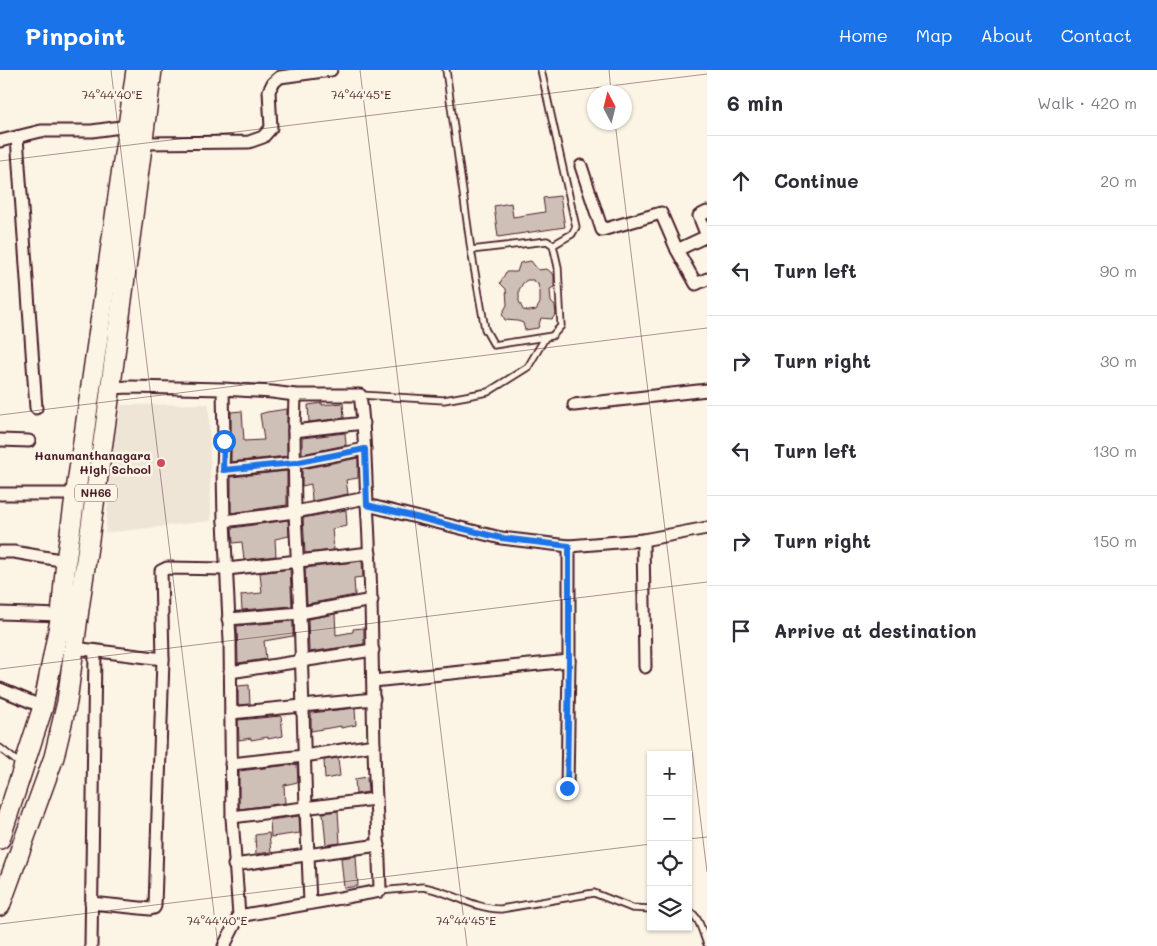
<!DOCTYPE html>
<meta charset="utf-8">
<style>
:root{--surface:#fff;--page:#f2f2f3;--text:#2b2b33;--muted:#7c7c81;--line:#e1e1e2;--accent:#1a73e8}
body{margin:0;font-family:Mali,sans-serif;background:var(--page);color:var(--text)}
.controls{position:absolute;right:15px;bottom:15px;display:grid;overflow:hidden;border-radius:0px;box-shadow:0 1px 4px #0004}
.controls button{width:45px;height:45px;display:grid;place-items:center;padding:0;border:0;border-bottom:1px solid var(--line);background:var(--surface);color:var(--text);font:25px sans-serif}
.compass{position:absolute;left:587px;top:15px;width:45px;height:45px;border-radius:50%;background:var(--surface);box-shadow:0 1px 4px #0004;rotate:353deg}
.stop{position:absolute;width:15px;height:15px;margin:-11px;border:4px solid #1a73e8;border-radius:50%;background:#fff}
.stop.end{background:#1a73e8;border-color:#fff;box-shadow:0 1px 5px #0008}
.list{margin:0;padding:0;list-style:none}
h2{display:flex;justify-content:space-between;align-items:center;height:65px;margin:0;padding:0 20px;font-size:21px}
h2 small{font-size:16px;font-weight:400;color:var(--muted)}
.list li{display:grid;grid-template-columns:32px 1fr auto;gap:15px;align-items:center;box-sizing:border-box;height:90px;padding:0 20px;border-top:1px solid var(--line)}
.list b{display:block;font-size:19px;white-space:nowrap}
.list em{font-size:16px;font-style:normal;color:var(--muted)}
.icon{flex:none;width:28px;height:28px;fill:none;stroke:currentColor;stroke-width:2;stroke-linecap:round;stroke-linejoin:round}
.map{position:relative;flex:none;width:707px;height:876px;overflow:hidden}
header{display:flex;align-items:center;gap:30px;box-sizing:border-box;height:70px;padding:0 25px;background:var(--accent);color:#fff}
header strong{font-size:24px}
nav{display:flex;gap:28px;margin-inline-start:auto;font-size:18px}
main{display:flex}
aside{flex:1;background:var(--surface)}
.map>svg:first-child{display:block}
.built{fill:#eee5d7}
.building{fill:#cfc0b7;stroke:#4a1f2b;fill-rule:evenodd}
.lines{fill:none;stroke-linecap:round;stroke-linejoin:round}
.service-casing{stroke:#4a1f2b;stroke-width:9}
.minor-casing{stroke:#4a1f2b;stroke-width:15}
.trunk-casing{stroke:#4a1f2b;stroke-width:22}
.service{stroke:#fcf5e5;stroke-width:5.5}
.minor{stroke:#fcf5e5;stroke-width:11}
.trunk{stroke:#fcf5e5;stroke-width:19}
.route{stroke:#1a73e8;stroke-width:6}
.ticks{fill:none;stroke:#4a1f2b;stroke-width:1;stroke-opacity:0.45}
.poi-dot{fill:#d1495b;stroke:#fcf5e5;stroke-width:2}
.labels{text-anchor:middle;stroke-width:5;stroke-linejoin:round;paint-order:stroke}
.shield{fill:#fcf5e5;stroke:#7f5f63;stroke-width:1}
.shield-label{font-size:11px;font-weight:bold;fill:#4a1f2b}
.poi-label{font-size:12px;font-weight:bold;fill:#4a1f2b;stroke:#fcf5e5;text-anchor:end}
.ticks-label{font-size:12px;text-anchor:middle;fill:#4a1f2b;stroke:#fcf5e5;stroke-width:5;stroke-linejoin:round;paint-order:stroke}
</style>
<header>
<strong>Pinpoint</strong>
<nav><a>Home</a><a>Map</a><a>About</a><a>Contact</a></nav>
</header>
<main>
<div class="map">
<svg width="707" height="876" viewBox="0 0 707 876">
<rect width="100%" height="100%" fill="#fcf5e5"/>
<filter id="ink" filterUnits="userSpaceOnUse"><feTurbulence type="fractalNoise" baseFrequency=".02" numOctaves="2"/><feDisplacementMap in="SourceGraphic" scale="10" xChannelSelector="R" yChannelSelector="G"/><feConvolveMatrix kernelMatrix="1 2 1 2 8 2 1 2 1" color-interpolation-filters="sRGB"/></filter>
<g filter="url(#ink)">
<!-- built -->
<path class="built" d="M 209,334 L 211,451 L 105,463 L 117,335 Z"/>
<!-- building -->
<g class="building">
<path d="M 560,126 L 565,157 L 498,167 L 494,136 L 511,133 L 513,147 L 545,142 L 543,128 Z"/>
<path d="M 531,191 L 538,200 L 547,199 L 554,205 L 554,217 L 550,219 L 551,232 L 555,236 L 556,244 L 552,249 L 541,248 L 538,258 L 525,260 L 523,253 L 518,251 L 505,250 L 502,244 L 507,235 L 506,219 L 500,213 L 506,202 L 517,202 L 520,193 ZM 527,210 L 533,210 L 538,214 L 540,222 L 540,233 L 536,240 L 529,241 L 523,240 L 519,231 L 519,220 L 523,213 Z"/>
<path d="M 322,333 L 322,335 L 343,333 L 344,348 L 309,352 L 308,335 Z"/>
<path d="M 287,339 L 287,386 L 231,392 L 231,342 L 242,341 L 244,371 L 264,370 L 260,344 L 267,342 Z"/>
<path d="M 345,363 L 346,375 L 302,384 L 302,368 Z"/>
<path d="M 358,388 L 358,408 L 346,410 L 348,424 L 312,431 L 311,414 L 302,416 L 302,399 Z"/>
<path d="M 287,401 L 287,435 L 231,443 L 231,407 Z"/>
<path d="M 346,440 L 347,456 L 332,459 L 334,480 L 305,483 L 303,448 Z"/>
<path d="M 288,450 L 289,466 L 275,469 L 276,486 L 244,490 L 242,472 L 233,473 L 232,458 Z"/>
<path d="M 362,491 L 363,507 L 354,508 L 355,525 L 307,534 L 305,498 Z"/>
<path d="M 290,499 L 292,536 L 242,540 L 241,525 L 262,523 L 260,503 Z"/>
<path d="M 335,544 L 336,565 L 353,562 L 353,559 L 364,558 L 364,574 L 309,582 L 308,549 Z"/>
<path d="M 293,551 L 293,566 L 264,571 L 266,589 L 238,593 L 237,556 Z"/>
<path d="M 249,615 L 250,634 L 238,635 L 238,616 Z"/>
<path d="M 355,638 L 356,655 L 341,658 L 341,656 L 311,661 L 311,643 Z"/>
<path d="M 281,646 L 283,666 L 268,669 L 268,667 L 251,670 L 251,668 L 239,670 L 238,650 Z"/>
<path d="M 338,688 L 340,706 L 325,709 L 324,690 Z"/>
<path d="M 297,694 L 298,712 L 284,715 L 285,733 L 239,739 L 239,701 Z"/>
<path d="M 367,707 L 368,722 L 356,724 L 355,709 Z"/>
<path d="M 338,741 L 340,773 L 326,775 L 323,743 Z"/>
<path d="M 299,746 L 300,763 L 271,767 L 270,750 Z"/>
<path d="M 269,763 L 271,782 L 256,784 L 255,765 Z"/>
<path d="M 356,786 L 358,816 L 344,818 L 341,788 Z"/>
</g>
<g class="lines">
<!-- service casing -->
<g class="service-casing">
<g id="service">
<path d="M 446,0 L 471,180 L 485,259 L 494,275 L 552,266 L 561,256 L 558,197 L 553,175 L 547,171 L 471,180"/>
<path d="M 541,0 L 576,157 L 572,164 L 553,175"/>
<path d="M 360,325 L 444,330 L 488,322 L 528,297 L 545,268"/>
<path d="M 0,678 L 20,694"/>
<path d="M 380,821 L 423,817 L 428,818 C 453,823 474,839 501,839 L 594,823 L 632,838 L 651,839"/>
<path d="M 688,840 C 700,847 702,862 707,874"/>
</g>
</g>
<!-- minor casing -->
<g class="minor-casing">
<g id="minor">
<path d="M 17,67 L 36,338"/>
<path d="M 0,71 L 41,61 L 92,61 L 128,56"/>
<path d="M 143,73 L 249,72 L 263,67 L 271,58 L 269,21 L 273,13 L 280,7 L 331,0"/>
<path d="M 581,96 L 602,160 L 661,143 L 677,180 L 707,166 L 699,146 L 707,142"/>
<path d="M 677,180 L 696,214 L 707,209"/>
<path d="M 111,318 L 130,317 L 223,319 L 272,322 L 295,325 L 360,325 C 366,366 365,408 368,450 C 372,525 372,601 374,677 C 375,725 379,773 380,821 L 239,846 L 232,747 L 230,571 L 224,451 L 223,400 L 224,371 L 223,319"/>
<path d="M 295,325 L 294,361 L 295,442 L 300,543 L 306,738 L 310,833"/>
<path d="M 574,335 L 707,320"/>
<path d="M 294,361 L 364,353"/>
<path d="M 0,370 L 29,371"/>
<path d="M 223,400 L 294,393 L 365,379"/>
<path d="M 0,424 L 76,424"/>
<path d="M 367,435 L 501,468 L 569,476 L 643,470 L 707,458"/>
<path d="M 224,451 L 295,442 L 366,428"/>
<path d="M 643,470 L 645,597"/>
<path d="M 0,482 L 14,482 L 66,491"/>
<path d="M 0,543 L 61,545"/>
<path d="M 228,549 L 300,543 L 372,530"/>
<path d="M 74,578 L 163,589"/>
<path d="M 230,602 L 373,580"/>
<path d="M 373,611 L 569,591"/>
<path d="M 0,619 L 43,637"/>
<path d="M 231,643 L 374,629"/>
<path d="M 231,694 L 304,686 L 374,675"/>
<path d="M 567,718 L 569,591 L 569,476"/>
<path d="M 232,747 L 375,729"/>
<path d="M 234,795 L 379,775"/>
<path d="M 91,833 L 150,839 L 154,838 L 155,836 L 163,589 L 161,501 L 167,498 L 227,499 L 370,483"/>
<path d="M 91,876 L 95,581"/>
<path d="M 224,876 L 239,846"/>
</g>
</g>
<!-- trunk casing -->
<g class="trunk-casing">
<g id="trunk">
<path d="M 0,769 L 43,637 L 61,545 L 66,491 L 136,0"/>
<path d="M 0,836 L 54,687 L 67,632 L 79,539 L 109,330 L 152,0"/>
</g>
</g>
<!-- service -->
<use href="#service" class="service"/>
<!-- minor -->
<use href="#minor" class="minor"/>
<!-- trunk -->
<use href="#trunk" class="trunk"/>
</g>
</g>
<g class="lines" filter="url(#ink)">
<!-- route -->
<path class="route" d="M 224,371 L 223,400 L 294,393 L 365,379 L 367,435 L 501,468 L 569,476 L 569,590 L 567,718"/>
</g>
<!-- ticks -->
<path class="ticks" d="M 111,0 L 218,876M 360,0 L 467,876M 609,0 L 611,22M 615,52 L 707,802M 0,91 L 707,4M 0,345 L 707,258M 0,599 L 707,512M 688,769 L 707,767M 0,854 L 651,774"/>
<!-- markers -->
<circle class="poi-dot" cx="161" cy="393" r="5"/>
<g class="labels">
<!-- shield labels -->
<rect class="shield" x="75" y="414.5" width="42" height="17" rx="4"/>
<g class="shield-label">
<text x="96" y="427">NH66</text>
</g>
<!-- poi labels -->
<g class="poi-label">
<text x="151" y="390">Hanumanthanagara<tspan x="151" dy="14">High School</tspan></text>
</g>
</g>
<g class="ticks-label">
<text x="112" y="29">74°44'40"E</text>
<text x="361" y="29">74°44'45"E</text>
<text x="217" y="855">74°44'40"E</text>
<text x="466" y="855">74°44'45"E</text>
</g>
</svg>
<div class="controls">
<button>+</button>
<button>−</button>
<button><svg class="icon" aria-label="locate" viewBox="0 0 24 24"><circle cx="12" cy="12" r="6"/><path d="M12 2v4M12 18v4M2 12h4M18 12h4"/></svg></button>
<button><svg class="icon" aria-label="layers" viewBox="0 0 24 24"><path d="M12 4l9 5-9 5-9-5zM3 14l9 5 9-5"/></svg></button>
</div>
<svg class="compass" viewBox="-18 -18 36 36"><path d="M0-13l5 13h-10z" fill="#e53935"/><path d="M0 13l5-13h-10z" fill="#7c7c81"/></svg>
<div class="stop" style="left:224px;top:371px"></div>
<div class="stop end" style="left:567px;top:718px"></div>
</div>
<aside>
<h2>6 min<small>Walk · 420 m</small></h2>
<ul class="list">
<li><svg class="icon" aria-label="ahead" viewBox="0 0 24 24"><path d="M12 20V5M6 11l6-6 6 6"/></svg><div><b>Continue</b></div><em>20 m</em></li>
<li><svg class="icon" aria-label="left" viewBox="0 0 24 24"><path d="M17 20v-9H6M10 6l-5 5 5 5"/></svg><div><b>Turn left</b></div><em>90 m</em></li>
<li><svg class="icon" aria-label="right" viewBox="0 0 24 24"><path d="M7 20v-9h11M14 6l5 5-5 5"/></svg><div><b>Turn right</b></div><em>30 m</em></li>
<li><svg class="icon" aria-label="left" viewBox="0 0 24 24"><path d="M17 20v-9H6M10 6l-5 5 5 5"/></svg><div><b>Turn left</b></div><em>130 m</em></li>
<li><svg class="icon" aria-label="right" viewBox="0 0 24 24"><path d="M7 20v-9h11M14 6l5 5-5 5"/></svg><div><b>Turn right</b></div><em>150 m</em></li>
<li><svg class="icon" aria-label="arrive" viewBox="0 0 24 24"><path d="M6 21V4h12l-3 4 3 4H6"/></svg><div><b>Arrive at destination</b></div></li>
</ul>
</aside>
</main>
